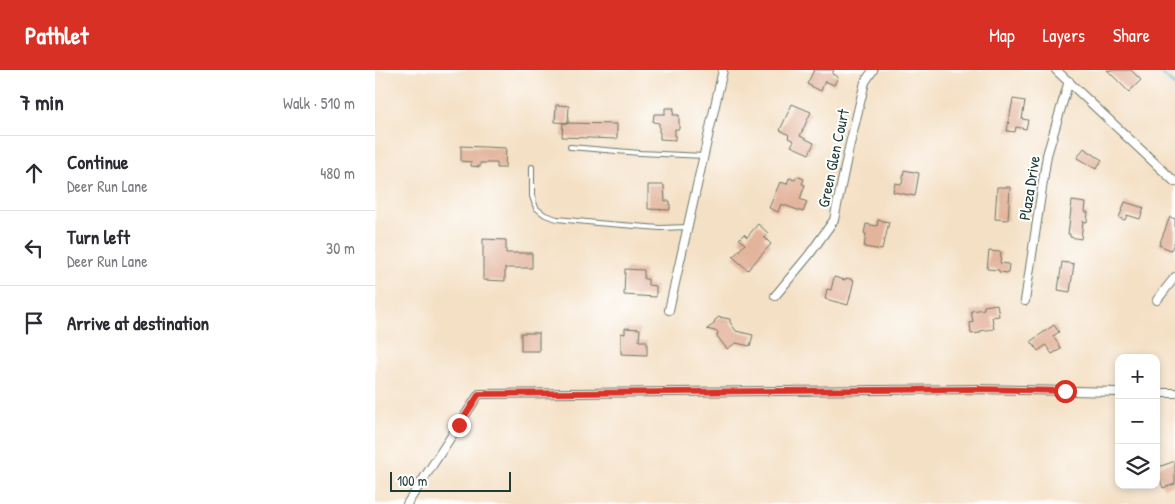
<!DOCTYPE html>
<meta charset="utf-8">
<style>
:root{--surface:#fff;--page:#f7f7f7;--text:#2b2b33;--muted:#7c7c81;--line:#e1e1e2;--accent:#d93025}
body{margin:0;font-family:"Patrick Hand",sans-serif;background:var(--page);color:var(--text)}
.controls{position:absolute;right:15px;bottom:15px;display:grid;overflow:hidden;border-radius:10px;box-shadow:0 2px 8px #0003}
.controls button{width:45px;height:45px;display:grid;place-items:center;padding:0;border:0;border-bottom:1px solid var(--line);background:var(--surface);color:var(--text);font:25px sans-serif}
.scale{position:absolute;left:15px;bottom:12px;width:121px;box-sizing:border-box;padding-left:5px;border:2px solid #1f3d34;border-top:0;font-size:14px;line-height:18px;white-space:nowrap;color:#1f3d34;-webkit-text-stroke:4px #fff;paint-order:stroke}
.stop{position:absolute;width:15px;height:15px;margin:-11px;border:4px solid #d93025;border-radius:50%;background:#fff}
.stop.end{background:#d93025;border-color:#fff;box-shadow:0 1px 5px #0008}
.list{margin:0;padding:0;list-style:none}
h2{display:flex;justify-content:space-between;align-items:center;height:65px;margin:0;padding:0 20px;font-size:21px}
h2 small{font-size:16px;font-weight:400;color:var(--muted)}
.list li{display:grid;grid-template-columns:32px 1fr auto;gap:15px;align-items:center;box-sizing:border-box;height:75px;padding:0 20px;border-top:1px solid var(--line)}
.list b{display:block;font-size:19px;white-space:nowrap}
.list p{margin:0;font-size:16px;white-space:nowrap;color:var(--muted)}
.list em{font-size:16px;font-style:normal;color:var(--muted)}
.icon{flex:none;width:28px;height:28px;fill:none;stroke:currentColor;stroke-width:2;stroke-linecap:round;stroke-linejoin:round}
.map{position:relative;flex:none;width:800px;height:434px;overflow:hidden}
header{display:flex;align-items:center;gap:30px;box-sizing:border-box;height:70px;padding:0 25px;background:var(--accent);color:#fff}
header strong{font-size:24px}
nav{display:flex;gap:28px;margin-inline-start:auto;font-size:18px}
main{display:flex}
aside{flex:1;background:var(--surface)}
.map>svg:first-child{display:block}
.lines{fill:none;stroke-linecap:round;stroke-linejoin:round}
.stream{stroke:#59b7d7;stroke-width:2.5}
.building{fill:#e3b49c}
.service-casing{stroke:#6a7667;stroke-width:6}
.minor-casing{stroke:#6a7667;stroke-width:10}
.service{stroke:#fff;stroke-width:4}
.minor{stroke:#fff;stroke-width:8}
.route{stroke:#d93025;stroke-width:6}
.labels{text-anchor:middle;stroke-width:4;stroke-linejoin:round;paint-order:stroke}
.street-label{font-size:16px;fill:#1f3d34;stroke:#fff}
</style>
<header>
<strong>Pathlet</strong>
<nav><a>Map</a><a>Layers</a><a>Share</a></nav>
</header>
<main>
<aside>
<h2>7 min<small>Walk · 510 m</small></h2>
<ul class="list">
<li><svg class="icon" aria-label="ahead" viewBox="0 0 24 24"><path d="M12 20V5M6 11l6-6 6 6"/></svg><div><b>Continue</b><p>Deer Run Lane</p></div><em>480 m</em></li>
<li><svg class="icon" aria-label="left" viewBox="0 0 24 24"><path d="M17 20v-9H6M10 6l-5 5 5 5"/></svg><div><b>Turn left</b><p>Deer Run Lane</p></div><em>30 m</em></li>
<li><svg class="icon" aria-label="arrive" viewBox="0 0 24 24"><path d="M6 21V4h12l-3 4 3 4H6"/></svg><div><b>Arrive at destination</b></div></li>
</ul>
</aside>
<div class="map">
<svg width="800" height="434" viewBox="0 0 800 434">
<rect width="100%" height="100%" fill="#fff"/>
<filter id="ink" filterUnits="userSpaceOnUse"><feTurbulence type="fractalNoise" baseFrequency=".02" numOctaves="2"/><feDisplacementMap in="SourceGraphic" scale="10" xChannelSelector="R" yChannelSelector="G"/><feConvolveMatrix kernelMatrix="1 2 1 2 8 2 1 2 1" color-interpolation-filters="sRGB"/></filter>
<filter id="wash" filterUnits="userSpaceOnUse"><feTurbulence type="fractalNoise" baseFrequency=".0096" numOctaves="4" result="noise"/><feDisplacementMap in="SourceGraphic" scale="20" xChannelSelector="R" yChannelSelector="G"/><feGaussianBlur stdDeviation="1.12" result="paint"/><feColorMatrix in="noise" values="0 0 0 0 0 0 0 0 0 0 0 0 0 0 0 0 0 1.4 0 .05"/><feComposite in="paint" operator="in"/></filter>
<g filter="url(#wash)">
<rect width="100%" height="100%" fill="#f4e0c5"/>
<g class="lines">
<!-- stream -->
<path class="stream" d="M 783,0 L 800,16"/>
</g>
<g id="blocks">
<!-- building -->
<g class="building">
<path d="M 439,0 L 459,0 L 457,4 L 463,7 L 459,15 L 450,11 L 446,21 L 432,14 Z"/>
<path d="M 732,0 L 756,0 L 766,10 L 754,22 Z"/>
<path d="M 638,29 L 650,31 L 647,49 L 653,50 L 651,59 L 641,57 L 640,62 L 632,61 Z"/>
<path d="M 417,34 L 436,42 L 425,66 L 439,73 L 434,84 L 416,76 L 419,71 L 413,68 L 414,65 L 405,60 Z"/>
<path d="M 181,35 L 194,36 L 193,53 L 180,52 Z"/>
<path d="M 290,38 L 299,38 L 298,45 L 304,45 L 304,59 L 300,59 L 300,70 L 285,69 L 285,62 L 284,62 L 284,53 L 278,52 L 279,44 L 290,44 Z"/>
<path d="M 188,53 L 242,54 L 242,69 L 187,67 Z"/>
<path d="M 86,76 L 131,78 L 130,98 L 122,98 L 122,93 L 105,93 L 105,97 L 96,96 L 96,92 L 86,91 Z"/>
<path d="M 709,78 L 727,90 L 721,99 L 702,88 Z"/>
<path d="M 529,100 L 544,103 L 540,126 L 518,122 L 520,113 L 527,114 Z"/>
<path d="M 422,106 L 429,109 L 427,114 L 430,115 L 425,129 L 432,132 L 428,142 L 406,134 L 403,142 L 394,138 L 405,112 L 412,114 L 414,108 L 420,110 Z"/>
<path d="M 273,115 L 289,115 L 290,131 L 295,131 L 295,140 L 273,139 Z"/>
<path d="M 622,117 L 635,117 L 633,150 L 620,149 Z"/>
<path d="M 697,131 L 711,133 L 710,142 L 713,142 L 712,152 L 708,151 L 706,169 L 695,167 L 695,164 L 693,164 Z"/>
<path d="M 750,132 L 769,138 L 765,149 L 752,145 L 750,150 L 744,148 Z"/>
<path d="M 795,147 L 800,149 L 800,171 L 796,180 L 784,175 Z"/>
<path d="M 503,150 L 514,152 L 510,170 L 509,170 L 507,180 L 489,177 L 491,164 L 489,163 L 491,154 L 502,156 Z"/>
<path d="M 383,154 L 393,163 L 389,167 L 396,174 L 373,200 L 358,187 L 370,174 L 364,169 L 369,164 L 372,167 Z"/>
<path d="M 108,169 L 131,170 L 131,183 L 157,183 L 157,198 L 130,198 L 130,211 L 108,210 Z"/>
<path d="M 614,181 L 626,182 L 625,193 L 634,194 L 633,203 L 624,202 L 624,200 L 612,199 Z"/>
<path d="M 687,192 L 699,194 L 695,222 L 683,220 Z"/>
<path d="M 250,199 L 269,200 L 269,209 L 273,209 L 273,215 L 281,216 L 281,227 L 249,225 Z"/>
<path d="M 459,207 L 470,210 L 471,208 L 479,210 L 473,235 L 450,229 L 452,219 L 456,220 Z"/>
<path d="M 622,234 L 624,246 L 617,247 L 619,259 L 605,261 L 605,263 L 596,264 L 595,253 L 598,252 L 596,241 L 609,239 L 609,236 Z"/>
<path d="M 344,247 L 355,249 L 355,252 L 361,261 L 378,265 L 375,276 L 361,273 L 352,279 L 342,266 L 343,262 L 332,259 L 339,254 L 340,250 Z"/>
<path d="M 679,255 L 684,262 L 678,266 L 686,279 L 677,284 L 671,275 L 663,281 L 656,271 Z"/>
<path d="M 250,258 L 265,259 L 264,271 L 272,271 L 272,285 L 246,284 L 246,263 L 250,264 Z"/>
<rect x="146" y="263" width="18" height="18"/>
<path d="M 800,391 L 800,414 L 788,418 L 781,398 Z"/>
</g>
</g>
</g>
<g filter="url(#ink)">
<use href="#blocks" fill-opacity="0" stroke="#6a7667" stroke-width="1"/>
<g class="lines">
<!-- service casing -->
<g class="service-casing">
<g id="service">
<path d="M 195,77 L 265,83 L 329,86"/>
<path d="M 157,97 L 157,126 L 161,138 L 170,145 L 182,149 L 222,153 L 285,158 L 313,157"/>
</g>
</g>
<!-- minor casing -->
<g class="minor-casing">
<g id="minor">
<path d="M 681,0 L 800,112"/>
<path d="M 400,226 L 434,185 L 459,150 L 474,78 L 490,12 L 498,0"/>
<path d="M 782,230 L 800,207"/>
<path d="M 650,231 L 672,85 L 694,11"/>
<path d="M 294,240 L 348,0"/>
<path d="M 781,323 L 800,323"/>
<path d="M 32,434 L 104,324 L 601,319 L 744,322"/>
</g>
</g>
<!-- service -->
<use href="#service" class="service"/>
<!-- minor -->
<use href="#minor" class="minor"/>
</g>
</g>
<g class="lines" filter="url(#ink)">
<!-- route -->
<path class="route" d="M 84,355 L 104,324 L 601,319 L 690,321"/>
</g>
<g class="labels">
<!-- street labels -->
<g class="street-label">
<text transform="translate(458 88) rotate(-78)" y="6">Green Glen Court</text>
<text transform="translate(654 118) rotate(-81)" y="6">Plaza Drive</text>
</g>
</g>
</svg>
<div class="controls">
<button>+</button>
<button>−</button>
<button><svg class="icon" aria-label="layers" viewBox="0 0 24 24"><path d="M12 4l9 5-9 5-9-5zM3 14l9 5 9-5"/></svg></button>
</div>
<div class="scale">100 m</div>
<div class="stop" style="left:690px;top:321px"></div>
<div class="stop end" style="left:84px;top:355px"></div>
</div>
</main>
